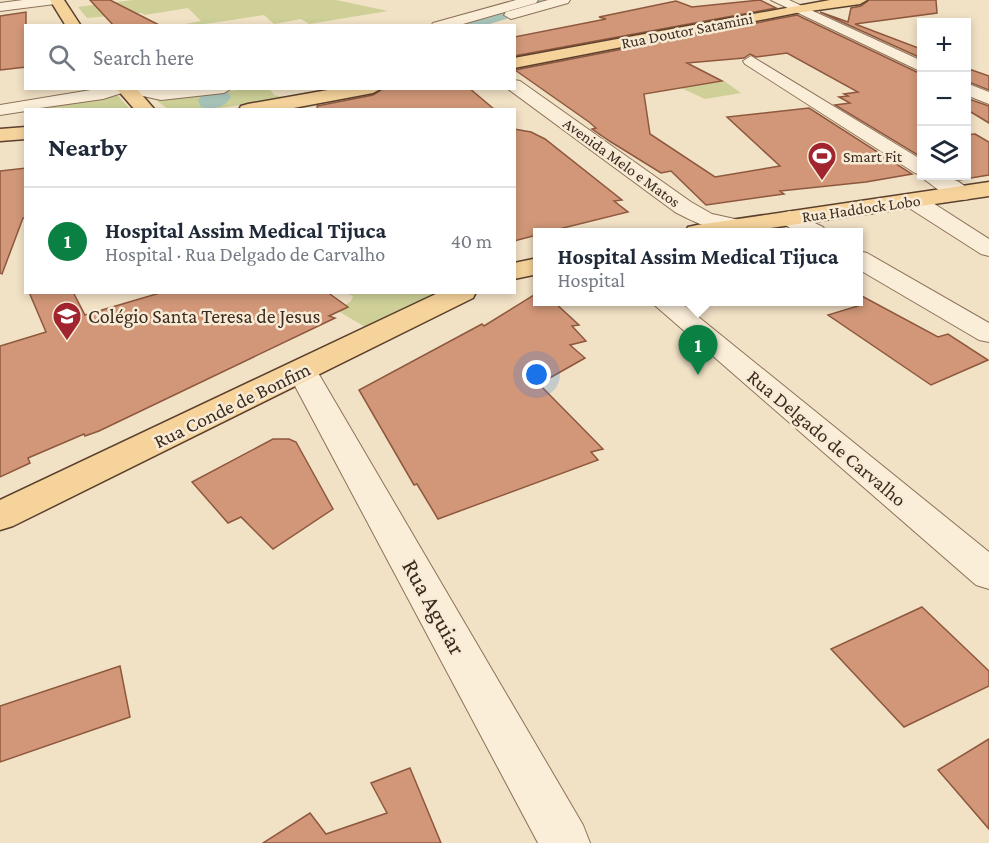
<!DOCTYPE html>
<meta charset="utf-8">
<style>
:root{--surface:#fff;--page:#f6f6f7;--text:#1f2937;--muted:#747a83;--line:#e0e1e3;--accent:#0b8043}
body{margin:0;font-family:"Crimson Pro",serif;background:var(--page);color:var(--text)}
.controls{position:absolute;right:18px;top:18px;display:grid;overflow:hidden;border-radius:0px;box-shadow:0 3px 9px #0003}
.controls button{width:54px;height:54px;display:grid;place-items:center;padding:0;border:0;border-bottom:2px solid var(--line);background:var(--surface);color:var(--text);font:30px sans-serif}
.you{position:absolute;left:537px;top:375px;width:21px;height:21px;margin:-15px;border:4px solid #fff;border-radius:50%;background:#1a73e8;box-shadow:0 0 0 9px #1a73e833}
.badge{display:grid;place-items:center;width:39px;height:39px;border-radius:50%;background:var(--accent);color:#fff;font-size:20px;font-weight:700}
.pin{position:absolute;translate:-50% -50px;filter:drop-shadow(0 2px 3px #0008)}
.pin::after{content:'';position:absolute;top:32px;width:21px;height:18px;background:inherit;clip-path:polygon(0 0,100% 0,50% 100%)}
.popup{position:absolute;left:533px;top:228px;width:330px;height:78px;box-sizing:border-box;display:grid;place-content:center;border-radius:0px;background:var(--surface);filter:drop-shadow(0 2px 4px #0005);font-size:20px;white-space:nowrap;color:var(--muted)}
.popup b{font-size:22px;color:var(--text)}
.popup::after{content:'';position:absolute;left:50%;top:100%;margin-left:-12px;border:12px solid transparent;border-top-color:var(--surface)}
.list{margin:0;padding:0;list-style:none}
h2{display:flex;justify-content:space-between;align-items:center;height:78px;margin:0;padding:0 24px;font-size:26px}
h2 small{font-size:20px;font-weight:400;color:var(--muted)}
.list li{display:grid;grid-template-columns:39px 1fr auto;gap:18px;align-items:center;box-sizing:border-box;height:108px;padding:0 24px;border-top:2px solid var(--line)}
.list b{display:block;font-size:22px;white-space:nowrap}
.list p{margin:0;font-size:20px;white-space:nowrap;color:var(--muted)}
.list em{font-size:20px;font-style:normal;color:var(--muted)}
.icon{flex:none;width:33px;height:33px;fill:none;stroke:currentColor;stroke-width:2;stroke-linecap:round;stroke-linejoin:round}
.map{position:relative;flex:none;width:989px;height:843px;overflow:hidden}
.search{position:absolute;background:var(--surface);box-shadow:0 3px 9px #0003;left:24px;top:24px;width:492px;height:66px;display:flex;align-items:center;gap:15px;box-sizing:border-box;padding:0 21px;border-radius:0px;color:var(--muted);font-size:22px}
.panel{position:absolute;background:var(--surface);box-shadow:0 3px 9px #0003;left:24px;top:108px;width:492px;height:186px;border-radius:0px}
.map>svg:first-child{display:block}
.green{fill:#ced098}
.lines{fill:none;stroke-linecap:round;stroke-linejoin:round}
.river{fill:#a7c4b9;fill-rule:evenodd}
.building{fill:#d19778;stroke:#8e583e;stroke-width:1.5}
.minor-casing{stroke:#8d7159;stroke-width:2}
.major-casing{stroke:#5b402e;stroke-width:3}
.minor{fill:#fbeed9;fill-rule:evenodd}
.major{fill:#f6d39b;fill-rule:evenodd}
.labels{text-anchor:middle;stroke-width:5;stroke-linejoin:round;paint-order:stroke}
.far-street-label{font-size:16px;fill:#3c2b1e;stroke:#f8ebd5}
.far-poi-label{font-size:16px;fill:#3c2b1e;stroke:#f8ebd5;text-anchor:start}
.poi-label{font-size:20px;fill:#3c2b1e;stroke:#f8ebd5;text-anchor:start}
.street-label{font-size:20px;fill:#3c2b1e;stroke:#f8ebd5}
.near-street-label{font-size:24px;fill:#3c2b1e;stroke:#f8ebd5}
</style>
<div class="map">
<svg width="989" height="843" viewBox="0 0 989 843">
<rect width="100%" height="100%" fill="#f1e1c5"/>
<!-- green -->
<g class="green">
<path d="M 133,0 L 336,0 L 388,11 L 309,24 L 301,19 L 274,24 L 264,15 L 198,25 L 175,26 L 201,21 L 188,8 L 145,15 L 142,13 L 87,18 L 78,7 Z"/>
<path d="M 724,81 L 741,93 L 705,99 L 681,88 Z"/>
<path d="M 253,88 L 270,89 L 274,95 L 286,98 L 208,110 L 168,109 L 156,100 Z"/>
<path d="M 117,95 L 130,109 L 32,110 Z"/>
<path d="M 346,293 L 436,293 L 367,328 L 338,311 L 347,307 L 345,305 L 351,301 L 353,296 Z"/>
</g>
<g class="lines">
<!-- river -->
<g class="river">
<path d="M 526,0 L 558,0 L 555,4 L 483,26 L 447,26 L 450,21 Z"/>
<path d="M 218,89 L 227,91 L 231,97 C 224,108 214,110 201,107 L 198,101 L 201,95 Z"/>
</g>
</g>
<!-- building -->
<g class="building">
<path d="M 90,0 L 110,0 L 161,26 L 114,26 Z"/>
<path d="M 760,0 L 776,8 L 514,56 L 514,37 L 606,19 L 599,17 L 676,1 L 692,7 Z"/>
<path d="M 869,0 L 936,0 L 937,13 L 855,24 L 921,49 L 921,58 L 820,12 L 848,22 L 851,8 L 861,6 Z"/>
<path d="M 26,12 L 26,67 L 0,70 L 0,16 Z"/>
<path d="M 797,15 L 921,74 L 921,157 L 835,105 L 850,103 L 839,97 L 848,96 L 844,94 L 858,92 L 787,53 L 756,57 L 750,54 L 744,58 L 687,63 L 722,81 L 644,94 L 650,134 L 715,177 L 780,166 L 727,117 L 809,108 L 912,174 L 866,182 L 780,191 L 784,194 L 706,205 L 671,171 L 661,173 L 611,142 L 592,129 L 596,128 L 589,122 L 515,70 Z"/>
<path d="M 966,68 L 989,76 L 989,90 L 966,81 Z"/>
<path d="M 384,88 L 469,88 L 495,110 L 318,110 L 317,106 L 373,95 Z"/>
<path d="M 966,98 L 989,106 L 989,123 L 966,109 Z"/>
<path d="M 514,129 L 531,132 L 545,139 L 622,200 L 614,201 L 628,212 L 547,232 L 537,232 L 537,235 L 514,241 Z"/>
<path d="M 975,134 L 989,142 L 989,175 L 959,180 L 949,176 L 966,176 L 966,135 Z"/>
<path d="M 26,168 L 26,218 L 23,218 L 2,274 L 0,273 L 0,171 Z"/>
<path d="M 29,292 L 73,292 L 85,315 L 163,292 L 327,292 L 348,307 L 329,316 L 335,318 L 99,431 L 85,436 L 84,434 L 28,458 L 30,463 L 0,477 L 0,346 L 46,332 Z"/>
<path d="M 537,293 L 537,302 L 554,302 L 579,325 L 572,326 L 586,341 L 570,345 L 585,358 L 539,384 L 603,449 L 591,452 L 598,460 L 438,519 L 417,484 L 414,485 L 359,390 L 482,324 L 484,326 Z"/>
<path d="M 858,294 L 938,337 L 948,334 L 988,360 L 931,385 L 828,315 L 858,306 Z"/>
<path d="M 273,439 L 289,439 L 296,442 L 333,509 L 273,549 L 241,517 L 228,523 L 192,482 Z"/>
<path d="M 922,607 L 989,671 L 989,686 L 904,727 L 831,649 Z"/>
<path d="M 120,666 L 130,717 L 0,762 L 0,706 Z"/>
<path d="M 989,739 L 989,829 L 938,770 Z"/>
<path d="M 410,768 L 441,843 L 263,843 L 310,813 L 326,834 L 387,813 L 371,783 Z"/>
</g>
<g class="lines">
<!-- minor casing -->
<g class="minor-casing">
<g id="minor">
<path d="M 23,0 L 62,0 L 55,4 L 0,11 L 0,3 Z"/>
<path d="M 516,0 L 538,0 L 536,3 L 456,26 L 431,26 L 433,23 Z"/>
<path d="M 548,0 L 570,0 L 568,3 L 511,19 L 504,15 L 506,12 Z"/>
<path d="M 771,0 L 789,0 L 922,61 L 922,72 Z"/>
<path d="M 751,56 L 922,160 L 922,175 L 915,173 L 745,64 L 743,61 Z"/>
<path d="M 514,80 L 520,81 L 691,202 L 712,214 L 744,221 L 748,226 L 744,231 C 722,236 694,222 675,212 L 508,89 L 514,88 Z"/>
<path d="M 966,83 L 989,92 L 989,104 L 966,95 Z"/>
<path d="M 103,88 L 232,88 L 224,93 L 161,100 L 125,92 L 103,99 L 26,110 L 26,111 L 0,115 L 0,105 Z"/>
<path d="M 922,176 C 940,174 960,177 972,194 L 969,199 C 952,203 938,189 925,180 Z"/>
<path d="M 914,194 L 922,196 L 989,239 L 989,256 L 981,254 L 906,206 L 903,201 L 906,196 Z"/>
<path d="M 790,211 L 823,227 L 827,232 C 810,234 790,234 779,218 L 782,213 Z"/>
<path d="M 858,251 L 867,253 L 989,323 L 989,342 L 979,340 L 858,269 Z"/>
<path d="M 651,302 L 680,302 L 989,552 L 989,589 L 976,585 Z"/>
<path d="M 302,362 L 312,365 L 317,371 L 583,825 L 590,843 L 538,843 L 287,371 L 292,365 Z"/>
</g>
</g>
<!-- major casing -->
<g class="major-casing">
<g id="major">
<path d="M 50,0 L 64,0 L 81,26 L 66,26 Z"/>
<path d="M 830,0 L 867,0 L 860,4 L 796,13 L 514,68 L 514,58 Z"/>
<path d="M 116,88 L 136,88 L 155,110 L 135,110 Z"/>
<path d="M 339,88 L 382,88 L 373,93 L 283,110 L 239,110 L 241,106 L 248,104 Z"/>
<path d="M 26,127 L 26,139 L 0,141 L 0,129 Z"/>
<path d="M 989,182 L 989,196 L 743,232 L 685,232 L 688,227 L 697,225 Z"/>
<path d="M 538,258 L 538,274 L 514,279 L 514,263 Z"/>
<path d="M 440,292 L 476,292 L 473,298 L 13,526 L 0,530 L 0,500 Z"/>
</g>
</g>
<!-- minor -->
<use href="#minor" class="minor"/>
<!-- major -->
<use href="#major" class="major"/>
</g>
<!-- icons -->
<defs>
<g id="stadium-pin" transform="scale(1.5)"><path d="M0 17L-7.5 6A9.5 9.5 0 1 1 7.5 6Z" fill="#a0252f" stroke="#f8ebd5"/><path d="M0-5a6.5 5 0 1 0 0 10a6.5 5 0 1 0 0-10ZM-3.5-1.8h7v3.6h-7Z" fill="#fff"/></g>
<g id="school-pin" transform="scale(1.5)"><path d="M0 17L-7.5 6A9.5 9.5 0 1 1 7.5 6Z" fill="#a0252f" stroke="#f8ebd5"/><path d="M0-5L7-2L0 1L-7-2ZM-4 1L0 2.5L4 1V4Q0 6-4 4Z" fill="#fff"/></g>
</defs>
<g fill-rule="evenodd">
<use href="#stadium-pin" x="822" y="156"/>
<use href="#school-pin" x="67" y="316"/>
</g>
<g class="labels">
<!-- far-street labels -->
<g class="far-street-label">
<text transform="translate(687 30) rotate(-11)" y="6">Rua Doutor Satamini</text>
<text transform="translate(622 162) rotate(36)" y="6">Avenida Melo e Matos</text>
<text transform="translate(861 208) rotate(-8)" y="6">Rua Haddock Lobo</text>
</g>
<!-- far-poi labels -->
<g class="far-poi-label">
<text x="843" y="162">Smart Fit</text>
</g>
<!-- poi labels -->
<g class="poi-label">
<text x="88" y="323">Colégio Santa Teresa de Jesus</text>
</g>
<!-- street labels -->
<g class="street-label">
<text transform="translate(232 405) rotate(-26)" y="7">Rua Conde de Bonfim</text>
<text transform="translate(827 438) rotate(40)" y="7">Rua Delgado de Carvalho</text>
</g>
<!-- near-street labels -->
<g class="near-street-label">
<text transform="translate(434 607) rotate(61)" y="8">Rua Aguiar</text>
</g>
</g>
</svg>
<div class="controls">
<button>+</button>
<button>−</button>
<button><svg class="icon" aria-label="layers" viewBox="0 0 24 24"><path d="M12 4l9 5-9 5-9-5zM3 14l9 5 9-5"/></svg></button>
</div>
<div class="you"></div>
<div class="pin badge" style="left:698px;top:375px">1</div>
<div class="popup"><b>Hospital Assim Medical Tijuca</b>Hospital</div>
<div class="search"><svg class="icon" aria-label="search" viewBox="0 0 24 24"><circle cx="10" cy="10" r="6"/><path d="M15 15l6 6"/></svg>Search here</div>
<section class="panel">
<h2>Nearby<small></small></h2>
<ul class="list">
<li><span class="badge">1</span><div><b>Hospital Assim Medical Tijuca</b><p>Hospital · Rua Delgado de Carvalho</p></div><em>40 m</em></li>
</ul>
</section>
</div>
